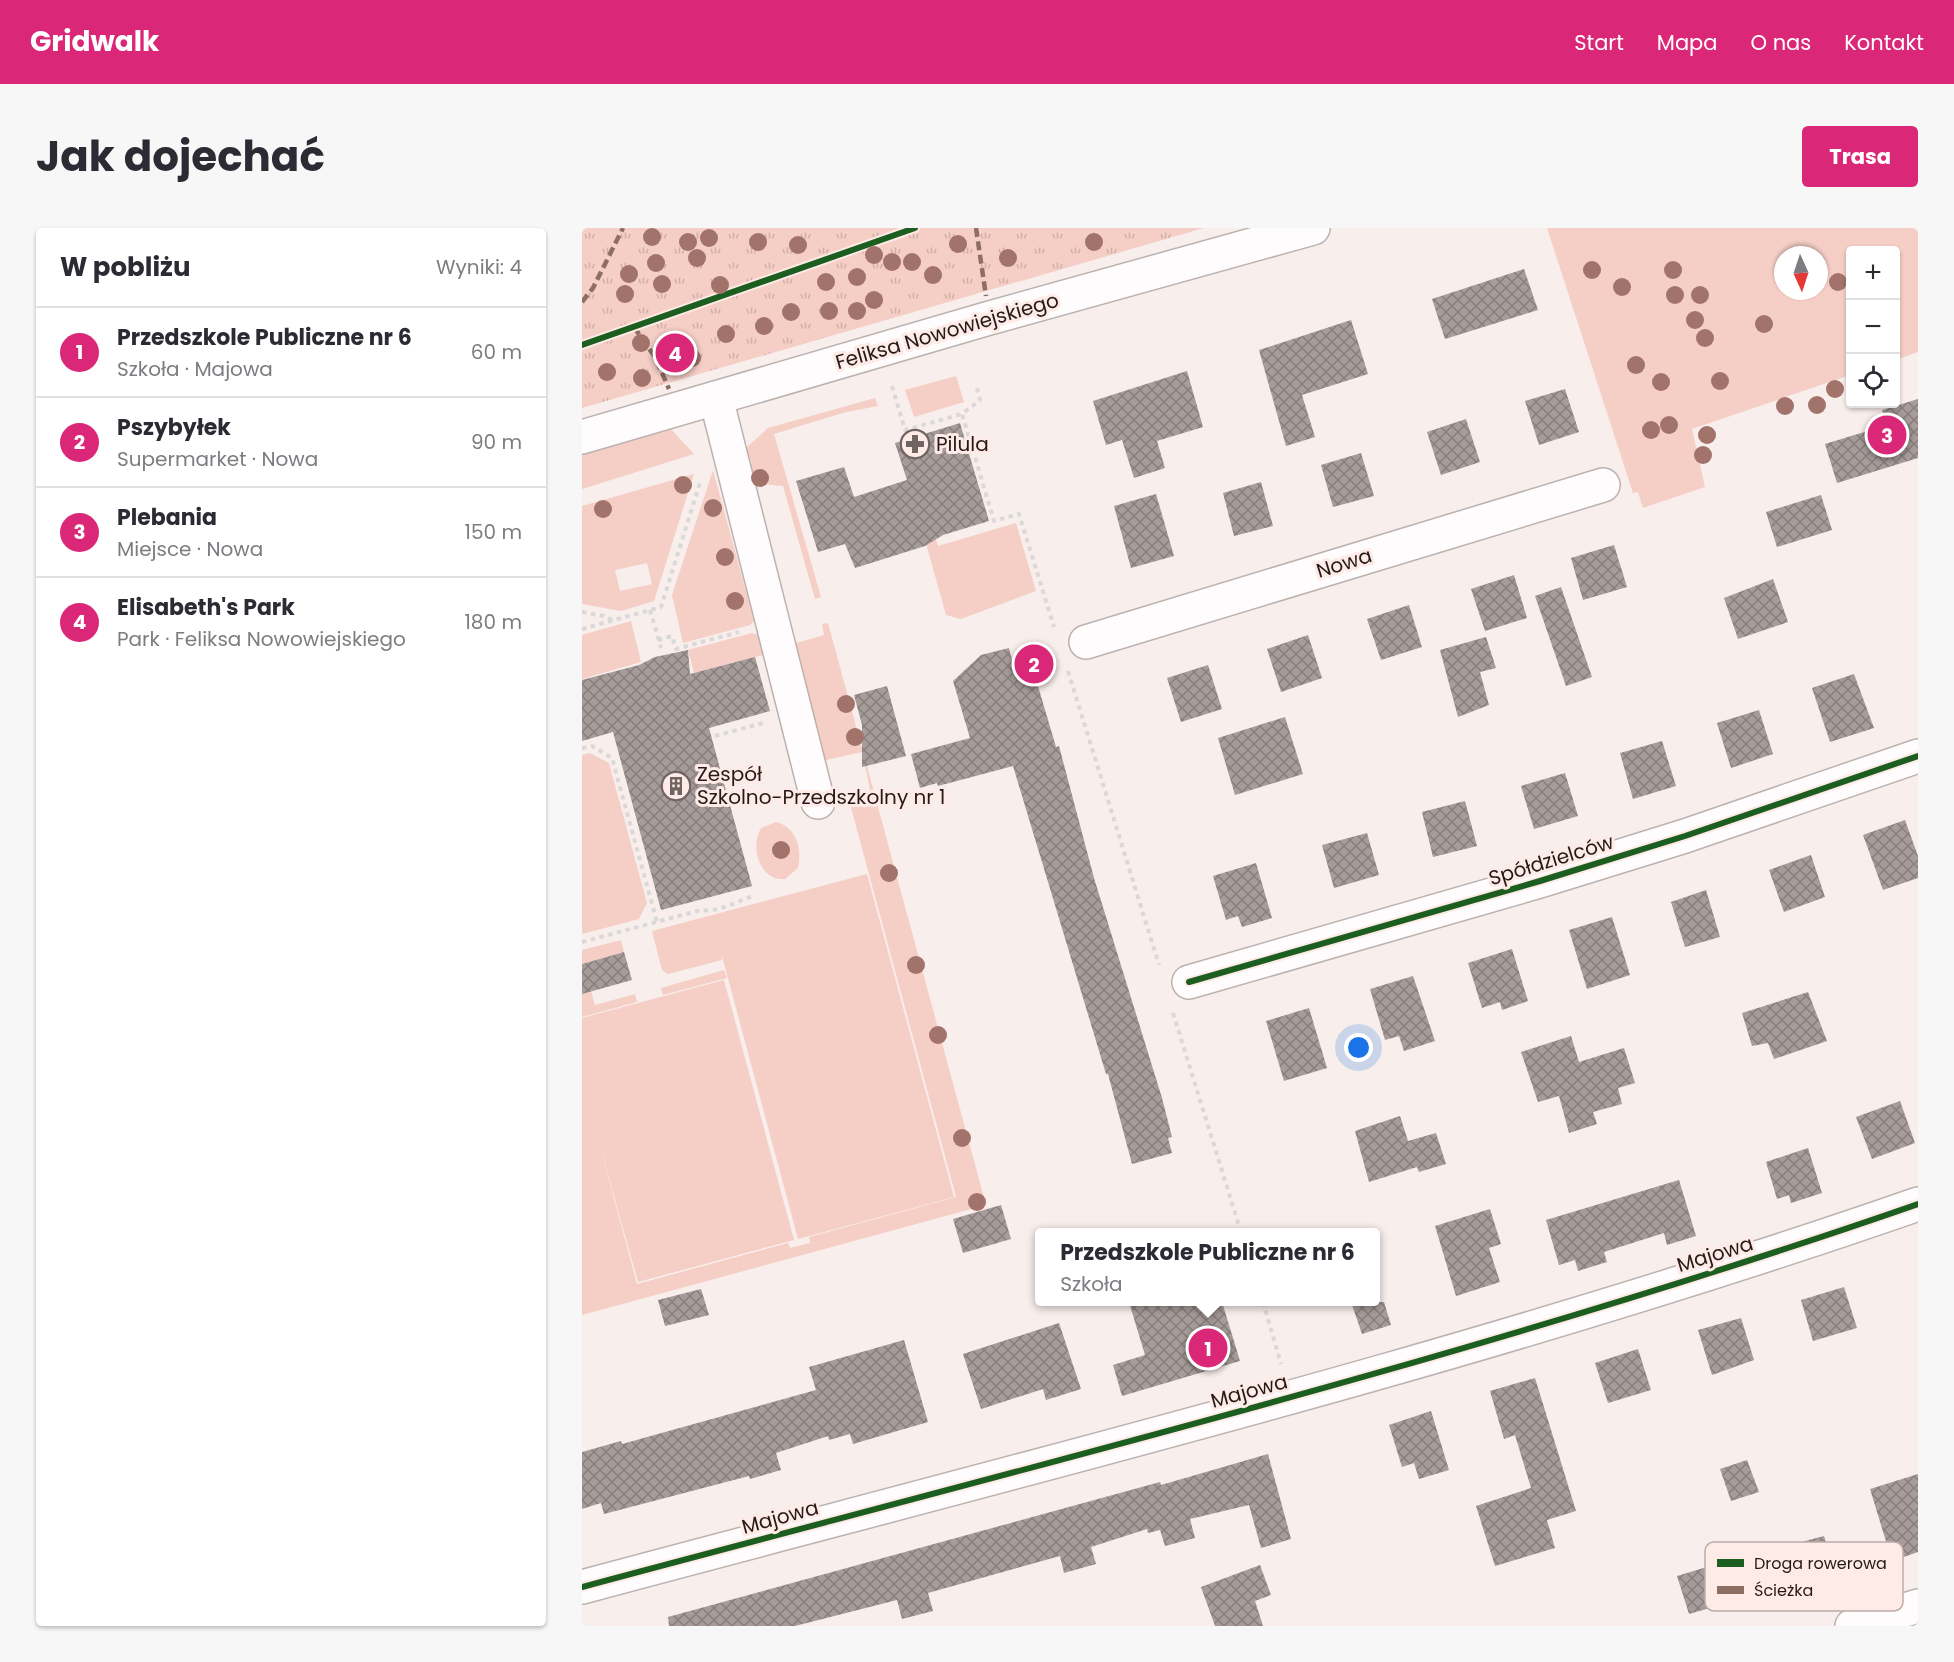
<!DOCTYPE html>
<html lang="pl">
<meta charset="utf-8">
<style>
:root{--surface:#fff;--page:#f7f7f7;--text:#2b2b33;--muted:#7c7c81;--line:#e1e1e2;--accent:#db2777}
body{margin:0;font-family:Poppins,sans-serif;background:var(--page);color:var(--text)}
.controls{position:absolute;right:18px;top:18px;display:grid;overflow:hidden;border-radius:6px;box-shadow:0 2px 4px #0004}
.controls button{width:54px;height:54px;display:grid;place-items:center;padding:0;border:0;border-bottom:2px solid var(--line);background:var(--surface);color:var(--text);font:30px sans-serif}
.compass{position:absolute;left:1192px;top:18px;width:54px;height:54px;border-radius:50%;background:var(--surface);box-shadow:0 2px 4px #0004;rotate:177deg}
.you{position:absolute;left:777px;top:820px;width:21px;height:21px;margin:-15px;border:4px solid #fff;border-radius:50%;background:#1a73e8;box-shadow:0 0 0 9px #1a73e833}
.badge{display:grid;place-items:center;width:39px;height:39px;border-radius:50%;background:var(--accent);color:#fff;font-size:20px;font-weight:700}
.pin{position:absolute;translate:-50% -50%;border:3px solid #fff;box-shadow:0 2px 6px #0006}
.popup{position:absolute;left:453px;top:1000px;width:345px;height:78px;box-sizing:border-box;display:grid;place-content:center;border-radius:6px;background:var(--surface);filter:drop-shadow(0 2px 4px #0005);font-size:20px;white-space:nowrap;color:var(--muted)}
.popup b{font-size:22px;color:var(--text)}
.popup::after{content:'';position:absolute;left:50%;top:100%;margin-left:-12px;border:12px solid transparent;border-top-color:var(--surface)}
.list{margin:0;padding:0;list-style:none}
h2{display:flex;justify-content:space-between;align-items:center;height:78px;margin:0;padding:0 24px;font-size:26px}
h2 small{font-size:20px;font-weight:400;color:var(--muted)}
.list li{display:grid;grid-template-columns:39px 1fr auto;gap:18px;align-items:center;box-sizing:border-box;height:90px;padding:0 24px;border-top:2px solid var(--line)}
.list b{display:block;font-size:22px;white-space:nowrap}
.list p{margin:0;font-size:20px;white-space:nowrap;color:var(--muted)}
.list em{font-size:20px;font-style:normal;color:var(--muted)}
.icon{flex:none;width:33px;height:33px;fill:none;stroke:currentColor;stroke-width:2;stroke-linecap:round;stroke-linejoin:round}
.map{position:relative;flex:none;width:1336px;height:1398px;overflow:hidden;border-radius:6px}
header{display:flex;align-items:center;gap:36px;box-sizing:border-box;height:84px;padding:0 30px;background:var(--accent);color:#fff}
header strong{font-size:28px}
nav{display:flex;gap:33px;margin-inline-start:auto;font-size:21px}
.intro{display:flex;align-items:center;justify-content:space-between;box-sizing:border-box;height:144px;padding:0 36px}
h1{margin:0;font-size:42px}
.button{padding:15px 27px;border-radius:6px;background:var(--accent);color:#fff;font-size:21px;font-weight:700}
main{display:flex;gap:36px;padding:0 36px}
aside{flex:1;background:var(--surface);border-radius:6px;box-shadow:0 2px 4px #0004}
.map>svg:first-child{display:block}
.green{fill:#f5cec6;fill-rule:evenodd}
.park{fill:url(#park-tufts)}
.building{fill:url(#building-cross-hatch)}
.lines{fill:none;stroke-linecap:round;stroke-linejoin:round}
.minor-casing{stroke:#bcb2b0;stroke-width:36}
.path{stroke:#dbd8d8;stroke-width:4;stroke-dasharray:4.5 4.5;stroke-linecap:butt}
.minor{stroke:#fefcfc;stroke-width:33}
.quiet{stroke:#8d6e63;stroke-width:4.5;stroke-dasharray:9 4.5;stroke-linecap:butt}
.cycleway-casing{stroke:#feeae6;stroke-width:10}
.cycleway{stroke:#1b5e20;stroke-width:6}
.tree{fill:#a2736b}
.labels{text-anchor:middle;stroke-width:6;stroke-linejoin:round;paint-order:stroke}
.street-label{font-size:20px;fill:#251a17;stroke:#feeae6}
.poi-label{font-size:20px;fill:#251a17;stroke:#feeae6;text-anchor:start}
.key{fill:#feeae6;stroke:#bdaca8;stroke-width:1.5}
.key-label{font-size:16px;fill:#251a17}
</style>
<header>
<strong>Gridwalk</strong>
<nav><a>Start</a><a>Mapa</a><a>O nas</a><a>Kontakt</a></nav>
</header>
<div class="intro"><h1>Jak dojechać</h1><a class="button">Trasa</a></div>
<main>
<aside>
<h2>W pobliżu<small>Wyniki: 4</small></h2>
<ul class="list">
<li><span class="badge">1</span><div><b>Przedszkole Publiczne nr 6</b><p>Szkoła · Majowa</p></div><em>60 m</em></li>
<li><span class="badge">2</span><div><b>Pszybyłek</b><p>Supermarket · Nowa</p></div><em>90 m</em></li>
<li><span class="badge">3</span><div><b>Plebania</b><p>Miejsce · Nowa</p></div><em>150 m</em></li>
<li><span class="badge">4</span><div><b>Elisabeth's Park</b><p>Park · Feliksa Nowowiejskiego</p></div><em>180 m</em></li>
</ul>
</aside>
<div class="map">
<svg width="1336" height="1398" viewBox="0 0 1336 1398">
<defs>
<pattern id="park-tufts" width="24" height="20" patternUnits="userSpaceOnUse" patternTransform="scale(1.5)"><rect width="24" height="20" fill="#f5cec6"/><path d="M3 7l-1-3M5 7V3M7 7l1-3M15 17l-1-3M17 17v-4M19 17l1-3" fill="none" stroke="#d2b0a9"/></pattern>
<pattern id="building-cross-hatch" width="8" height="8" patternUnits="userSpaceOnUse" patternTransform="scale(1.5)"><rect width="8" height="8" fill="#a69c9a"/><path d="M0 0l8 8M0 8l8-8" fill="none" stroke="#877e7d"/></pattern>
</defs>
<rect width="100%" height="100%" fill="#f8eeec"/>
<!-- green -->
<g class="green">
<path d="M 965,0 L 1336,0 L 1336,124 L 1314,132 L 1314,22 L 1268,22 L 1268,147 L 1110,201 L 1123,259 L 1061,280 L 1056,264 L 1051,265 ZM 1201,27 L 1237,27 L 1237,63 L 1201,63 Z"/>
<path d="M 374,148 L 382,174 L 332,189 L 323,162 Z"/>
<path d="M 293,170 L 296,178 L 264,184 L 192,206 L 239,369 L 233,371 L 201,258 L 171,255 L 166,236 L 170,235 L 163,221 L 186,200 Z"/>
<path d="M 88,200 L 112,226 L 0,261 L 0,226 Z"/>
<path d="M 131,242 L 172,393 L 168,397 L 101,415 L 90,367 Z"/>
<path d="M 112,246 L 72,373 L 39,383 L 0,376 L 0,278 ZM 65,335 L 70,356 L 38,363 L 33,342 Z"/>
<path d="M 434,295 L 454,363 L 379,391 L 364,387 L 343,312 L 353,309 L 356,318 Z"/>
<path d="M 49,393 L 59,434 L 0,451 L 0,407 Z"/>
<path d="M 246,395 L 404,977 L 0,1087 L 0,790 L 142,752 L 212,1012 L 56,1054 L 15,907 L 55,1056 L 206,1015 L 208,1020 L 228,1015 L 227,1009 L 374,969 L 267,572 L 289,566 L 280,524 L 240,533 L 204,418 L 242,407 L 240,396 Z"/>
<path d="M 170,405 L 176,407 L 181,427 L 112,445 L 106,422 Z"/>
<path d="M 8,525 L 27,535 L 65,675 L 57,691 L 0,706 L 0,527 Z"/>
<path d="M 194,594 C 215,599 220,622 216,640 L 203,651 C 177,653 168,619 179,600 Z"/>
<path d="M 285,646 L 372,969 L 216,1011 L 140,728 L 140,732 L 86,746 L 80,742 L 70,703 Z"/>
<path d="M 39,712 L 42,724 L 0,736 L 0,722 Z"/>
<path d="M 142,742 L 145,750 L 81,767 L 79,760 Z"/>
<path d="M 9,763 L 13,777 L 53,766 L 55,774 L 0,789 L 0,766 Z"/>
</g>
<!-- park -->
<path class="park" d="M 0,0 L 622,0 L 0,180 Z"/>
<!-- building -->
<g class="building">
<path d="M 942,41 L 956,82 L 863,111 L 850,71 Z"/>
<path d="M 769,92 L 786,146 L 720,167 L 733,209 L 704,218 L 677,122 Z"/>
<path d="M 605,143 L 621,199 L 575,213 L 583,240 L 552,250 L 540,212 L 524,217 L 511,173 Z"/>
<path d="M 983,161 L 997,204 L 957,217 L 943,173 Z"/>
<path d="M 1336,171 L 1336,230 L 1255,255 L 1243,216 L 1305,197 L 1300,182 Z"/>
<path d="M 884,191 L 898,234 L 859,247 L 845,204 Z"/>
<path d="M 378,195 L 407,293 L 361,307 L 343,318 L 273,340 L 263,316 L 236,324 L 214,253 L 262,239 L 272,269 L 325,252 L 313,215 Z"/>
<path d="M 779,225 L 792,268 L 751,279 L 739,237 Z"/>
<path d="M 679,254 L 691,298 L 652,308 L 641,265 Z"/>
<path d="M 574,266 L 592,328 L 549,340 L 532,278 Z"/>
<path d="M 1239,267 L 1250,302 L 1195,319 L 1184,284 Z"/>
<path d="M 1032,317 L 1045,359 L 1001,372 L 989,330 Z"/>
<path d="M 932,347 L 945,390 L 903,403 L 889,361 Z"/>
<path d="M 1191,351 L 1206,394 L 1156,411 L 1142,370 Z"/>
<path d="M 979,359 L 1010,449 L 984,458 L 953,368 Z"/>
<path d="M 827,377 L 840,419 L 799,432 L 785,391 Z"/>
<path d="M 726,407 L 740,450 L 699,464 L 685,421 Z"/>
<path d="M 904,409 L 914,440 L 898,444 L 907,477 L 876,489 L 858,422 Z"/>
<path d="M 427,420 L 431,436 L 448,431 L 474,519 L 477,518 L 512,650 L 580,870 L 590,909 L 586,910 L 590,925 L 550,936 L 526,846 L 524,846 L 431,538 L 356,558 L 355,555 L 338,560 L 329,526 L 388,510 L 371,453 L 399,427 Z"/>
<path d="M 106,422 L 108,446 L 173,429 L 188,483 L 127,500 L 170,658 L 79,682 L 31,504 L 0,513 L 0,452 L 57,437 L 73,429 Z"/>
<path d="M 626,437 L 640,481 L 599,494 L 585,450 Z"/>
<path d="M 1272,446 L 1292,500 L 1248,514 L 1230,460 Z"/>
<path d="M 305,458 L 324,528 L 280,539 L 280,497 L 272,467 Z"/>
<path d="M 1177,482 L 1191,526 L 1149,540 L 1135,495 Z"/>
<path d="M 703,489 L 721,546 L 653,567 L 636,510 Z"/>
<path d="M 1080,513 L 1094,558 L 1051,571 L 1038,525 Z"/>
<path d="M 983,545 L 996,588 L 952,601 L 939,558 Z"/>
<path d="M 883,573 L 895,618 L 851,629 L 840,584 Z"/>
<path d="M 1323,592 L 1336,628 L 1336,650 L 1301,662 L 1281,607 Z"/>
<path d="M 785,605 L 797,647 L 752,660 L 740,617 Z"/>
<path d="M 1229,627 L 1243,669 L 1202,684 L 1187,642 Z"/>
<path d="M 674,635 L 690,690 L 660,699 L 656,688 L 644,692 L 631,648 Z"/>
<path d="M 1124,662 L 1138,709 L 1103,719 L 1089,674 Z"/>
<path d="M 1030,689 L 1048,747 L 1005,761 L 987,702 Z"/>
<path d="M 930,721 L 946,773 L 920,782 L 918,774 L 900,780 L 886,735 Z"/>
<path d="M 42,724 L 50,752 L 0,766 L 0,736 Z"/>
<path d="M 831,748 L 853,813 L 822,823 L 817,808 L 803,812 L 788,761 Z"/>
<path d="M 1226,764 L 1245,813 L 1192,831 L 1186,815 L 1170,818 L 1160,785 Z"/>
<path d="M 727,780 L 745,840 L 702,853 L 684,793 Z"/>
<path d="M 989,808 L 997,834 L 1042,820 L 1053,855 L 1036,860 L 1040,876 L 1011,884 L 1015,896 L 987,905 L 977,868 L 956,874 L 939,824 Z"/>
<path d="M 1318,873 L 1333,915 L 1290,931 L 1274,889 Z"/>
<path d="M 818,888 L 826,913 L 854,905 L 864,936 L 837,944 L 835,939 L 787,954 L 773,903 Z"/>
<path d="M 1226,920 L 1240,965 L 1209,975 L 1207,967 L 1195,971 L 1184,934 Z"/>
<path d="M 1097,952 L 1114,1008 L 1085,1017 L 1082,1005 L 1022,1024 L 1025,1034 L 996,1043 L 993,1032 L 977,1037 L 964,992 Z"/>
<path d="M 419,977 L 429,1011 L 381,1025 L 371,991 Z"/>
<path d="M 908,981 L 919,1016 L 907,1020 L 918,1054 L 874,1068 L 853,998 Z"/>
<path d="M 1262,1059 L 1275,1100 L 1231,1113 L 1219,1072 Z"/>
<path d="M 119,1061 L 127,1087 L 83,1098 L 76,1072 Z"/>
<path d="M 547,1074 L 640,1074 L 658,1133 L 540,1168 L 531,1137 L 563,1127 Z"/>
<path d="M 769,1074 L 802,1074 L 809,1097 L 780,1106 Z"/>
<path d="M 1159,1090 L 1172,1132 L 1130,1147 L 1116,1102 Z"/>
<path d="M 477,1095 L 499,1161 L 464,1172 L 461,1161 L 399,1181 L 381,1126 Z"/>
<path d="M 322,1112 L 346,1194 L 271,1216 L 268,1206 L 247,1212 L 246,1208 L 194,1225 L 199,1242 L 168,1251 L 167,1248 L 22,1286 L 19,1275 L 0,1281 L 0,1224 L 39,1213 L 40,1216 L 234,1162 L 227,1139 Z"/>
<path d="M 1056,1121 L 1069,1162 L 1026,1175 L 1013,1135 Z"/>
<path d="M 953,1150 L 994,1283 L 965,1292 L 973,1320 L 913,1338 L 894,1278 L 949,1260 L 933,1207 L 922,1211 L 908,1163 Z"/>
<path d="M 849,1183 L 867,1242 L 837,1251 L 832,1235 L 820,1239 L 807,1197 Z"/>
<path d="M 686,1226 L 709,1311 L 679,1320 L 667,1277 L 608,1291 L 613,1310 L 583,1318 L 578,1302 L 566,1305 L 565,1301 L 509,1319 L 514,1336 L 482,1345 L 478,1328 L 346,1365 L 351,1383 L 320,1391 L 315,1372 L 213,1398 L 87,1398 L 86,1389 L 578,1254 L 579,1257 Z"/>
<path d="M 1165,1232 L 1177,1264 L 1149,1273 L 1138,1241 Z"/>
<path d="M 1336,1246 L 1336,1324 L 1310,1333 L 1288,1261 Z"/>
<path d="M 1242,1308 L 1255,1352 L 1190,1369 L 1181,1338 L 1201,1333 L 1197,1320 Z"/>
<path d="M 1138,1335 L 1149,1374 L 1107,1386 L 1095,1348 Z"/>
<path d="M 678,1337 L 689,1367 L 673,1373 L 681,1398 L 633,1398 L 619,1359 Z"/>
</g>
<g class="lines">
<!-- minor casing -->
<g class="minor-casing">
<g id="minor">
<path d="M 134,170 L 236,574"/>
<path d="M 0,209 L 404,91 L 731,0"/>
<path d="M 504,414 L 1021,257"/>
<path d="M 607,754 L 958,653 L 1103,608 L 1336,528"/>
<path d="M 0,1359 C 447,1239 899,1128 1336,976"/>
<path d="M 1270,1398 L 1336,1378"/>
</g>
</g>
<!-- path -->
<g class="path">
<path d="M 310,158 L 323,202 L 380,186"/>
<path d="M 395,160 L 398,172 L 380,186 L 412,293 L 437,286 L 472,399"/>
<path d="M 68,382 L 79,420"/>
<path d="M 0,384 L 22,388 L 30,392"/>
<path d="M 0,401 L 79,379 L 118,255"/>
<path d="M 76,412 L 90,408 L 94,421 L 157,404"/>
<path d="M 486,443 L 577,737"/>
<path d="M 133,508 L 181,495"/>
<path d="M 0,520 L 10,518 L 30,530 L 75,694"/>
<path d="M 0,714 L 119,682 C 136,685 155,673 171,668"/>
<path d="M 591,785 L 659,1004"/>
<path d="M 681,1074 L 699,1136"/>
</g>
<!-- minor -->
<use href="#minor" class="minor"/>
<!-- quiet -->
<g class="quiet">
<path d="M 394,0 L 404,68"/>
<path d="M 0,74 L 11,60 L 41,0"/>
<path d="M 52,99 L 73,129 L 87,161"/>
</g>
<!-- cycleway casing -->
<g class="cycleway-casing">
<g id="cycleway">
<path d="M 0,117 L 333,0"/>
<path d="M 607,754 L 958,653 L 1103,608 L 1336,528"/>
<path d="M 0,1359 C 447,1239 899,1128 1336,976"/>
</g>
</g>
<!-- cycleway -->
<use href="#cycleway" class="cycleway"/>
</g>
<!-- trees -->
<g class="tree">
<circle cx="70" cy="9" r="9"/>
<circle cx="127" cy="10" r="9"/>
<circle cx="106" cy="14" r="9"/>
<circle cx="176" cy="14" r="9"/>
<circle cx="512" cy="14" r="9"/>
<circle cx="376" cy="16" r="9"/>
<circle cx="216" cy="17" r="9"/>
<circle cx="292" cy="27" r="9"/>
<circle cx="115" cy="30" r="9"/>
<circle cx="426" cy="30" r="9"/>
<circle cx="310" cy="34" r="9"/>
<circle cx="330" cy="34" r="9"/>
<circle cx="74" cy="35" r="9"/>
<circle cx="1010" cy="42" r="9"/>
<circle cx="1091" cy="42" r="9"/>
<circle cx="47" cy="46" r="9"/>
<circle cx="351" cy="47" r="9"/>
<circle cx="275" cy="49" r="9"/>
<circle cx="244" cy="54" r="9"/>
<circle cx="1256" cy="54" r="9"/>
<circle cx="80" cy="56" r="9"/>
<circle cx="138" cy="57" r="9"/>
<circle cx="1040" cy="59" r="9"/>
<circle cx="43" cy="66" r="9"/>
<circle cx="1093" cy="67" r="9"/>
<circle cx="1118" cy="67" r="9"/>
<circle cx="292" cy="72" r="9"/>
<circle cx="247" cy="83" r="9"/>
<circle cx="275" cy="83" r="9"/>
<circle cx="209" cy="84" r="9"/>
<circle cx="1113" cy="92" r="9"/>
<circle cx="1182" cy="96" r="9"/>
<circle cx="182" cy="98" r="9"/>
<circle cx="144" cy="106" r="9"/>
<circle cx="1123" cy="110" r="9"/>
<circle cx="59" cy="115" r="9"/>
<circle cx="95" cy="117" r="9"/>
<circle cx="110" cy="130" r="9"/>
<circle cx="1054" cy="137" r="9"/>
<circle cx="25" cy="144" r="9"/>
<circle cx="60" cy="150" r="9"/>
<circle cx="1138" cy="153" r="9"/>
<circle cx="1079" cy="154" r="9"/>
<circle cx="1253" cy="161" r="9"/>
<circle cx="1235" cy="177" r="9"/>
<circle cx="1203" cy="178" r="9"/>
<circle cx="1087" cy="197" r="9"/>
<circle cx="1069" cy="202" r="9"/>
<circle cx="1125" cy="207" r="9"/>
<circle cx="1121" cy="227" r="9"/>
<circle cx="178" cy="250" r="9"/>
<circle cx="101" cy="257" r="9"/>
<circle cx="131" cy="280" r="9"/>
<circle cx="21" cy="281" r="9"/>
<circle cx="143" cy="329" r="9"/>
<circle cx="153" cy="373" r="9"/>
<circle cx="264" cy="476" r="9"/>
<circle cx="273" cy="509" r="9"/>
<circle cx="199" cy="622" r="9"/>
<circle cx="307" cy="645" r="9"/>
<circle cx="334" cy="737" r="9"/>
<circle cx="356" cy="807" r="9"/>
<circle cx="380" cy="910" r="9"/>
<circle cx="395" cy="974" r="9"/>
</g>
<!-- icons -->
<defs>
<g id="pharmacy-ring" transform="scale(1.5)"><circle r="9.5" fill="#feeae6" stroke="#6f6462" stroke-width="1.5"/><path d="M-2-6h4v4h4v4h-4v4h-4v-4h-4v-4h4Z" fill="#6f6462"/></g>
<g id="building-ring" transform="scale(1.5)"><circle r="9.5" fill="#feeae6" stroke="#6f6462" stroke-width="1.5"/><path d="M-4-6H4V6H1V3H-1V6H-4ZM-2.5-4.3h1.7v1.8h-1.7ZM.8-4.3h1.7v1.8H.8ZM-2.5-1h1.7V.8h-1.7ZM.8-1h1.7V.8H.8Z" fill="#6f6462"/></g>
</defs>
<g fill-rule="evenodd">
<use href="#pharmacy-ring" x="333" y="216"/>
<use href="#building-ring" x="94" y="558"/>
</g>
<g class="labels">
<!-- street labels -->
<g class="street-label">
<text transform="translate(365 103) rotate(-16)" y="7">Feliksa Nowowiejskiego</text>
<text transform="translate(762 335) rotate(-17)" y="7">Nowa</text>
<text transform="translate(969 632) rotate(-17)" y="7">Spółdzielców</text>
<text transform="translate(1133 1026) rotate(-17)" y="7">Majowa</text>
<text transform="translate(667 1163) rotate(-15)" y="7">Majowa</text>
<text transform="translate(198 1289) rotate(-15)" y="7">Majowa</text>
</g>
<!-- poi labels -->
<g class="poi-label">
<text x="354" y="223">Pilula</text>
<text x="115" y="553">Zespół<tspan x="115" dy="23">Szkolno-Przedszkolny nr 1</tspan></text>
</g>
</g>
<!-- legend -->
<rect x="1123" y="1314" width="198" height="69" rx="9" class="key"/>
<rect x="1135" y="1331" width="27" height="8" fill="#1b5e20"/>
<rect x="1135" y="1358" width="27" height="8" fill="#8d6e63"/>
<g class="key-label">
<text x="1172" y="1341">Droga rowerowa</text>
<text x="1172" y="1368">Ścieżka</text>
</g>
</svg>
<div class="controls">
<button>+</button>
<button>−</button>
<button><svg class="icon" aria-label="locate" viewBox="0 0 24 24"><circle cx="12" cy="12" r="6"/><path d="M12 2v4M12 18v4M2 12h4M18 12h4"/></svg></button>
</div>
<svg class="compass" viewBox="-18 -18 36 36"><path d="M0-13l5 13h-10z" fill="#e53935"/><path d="M0 13l5-13h-10z" fill="#7c7c81"/></svg>
<div class="you"></div>
<div class="pin badge" style="left:626px;top:1120px">1</div>
<div class="popup"><b>Przedszkole Publiczne nr 6</b>Szkoła</div>
<div class="pin badge" style="left:452px;top:436px">2</div>
<div class="pin badge" style="left:1305px;top:207px">3</div>
<div class="pin badge" style="left:93px;top:125px">4</div>
</div>
</main>
